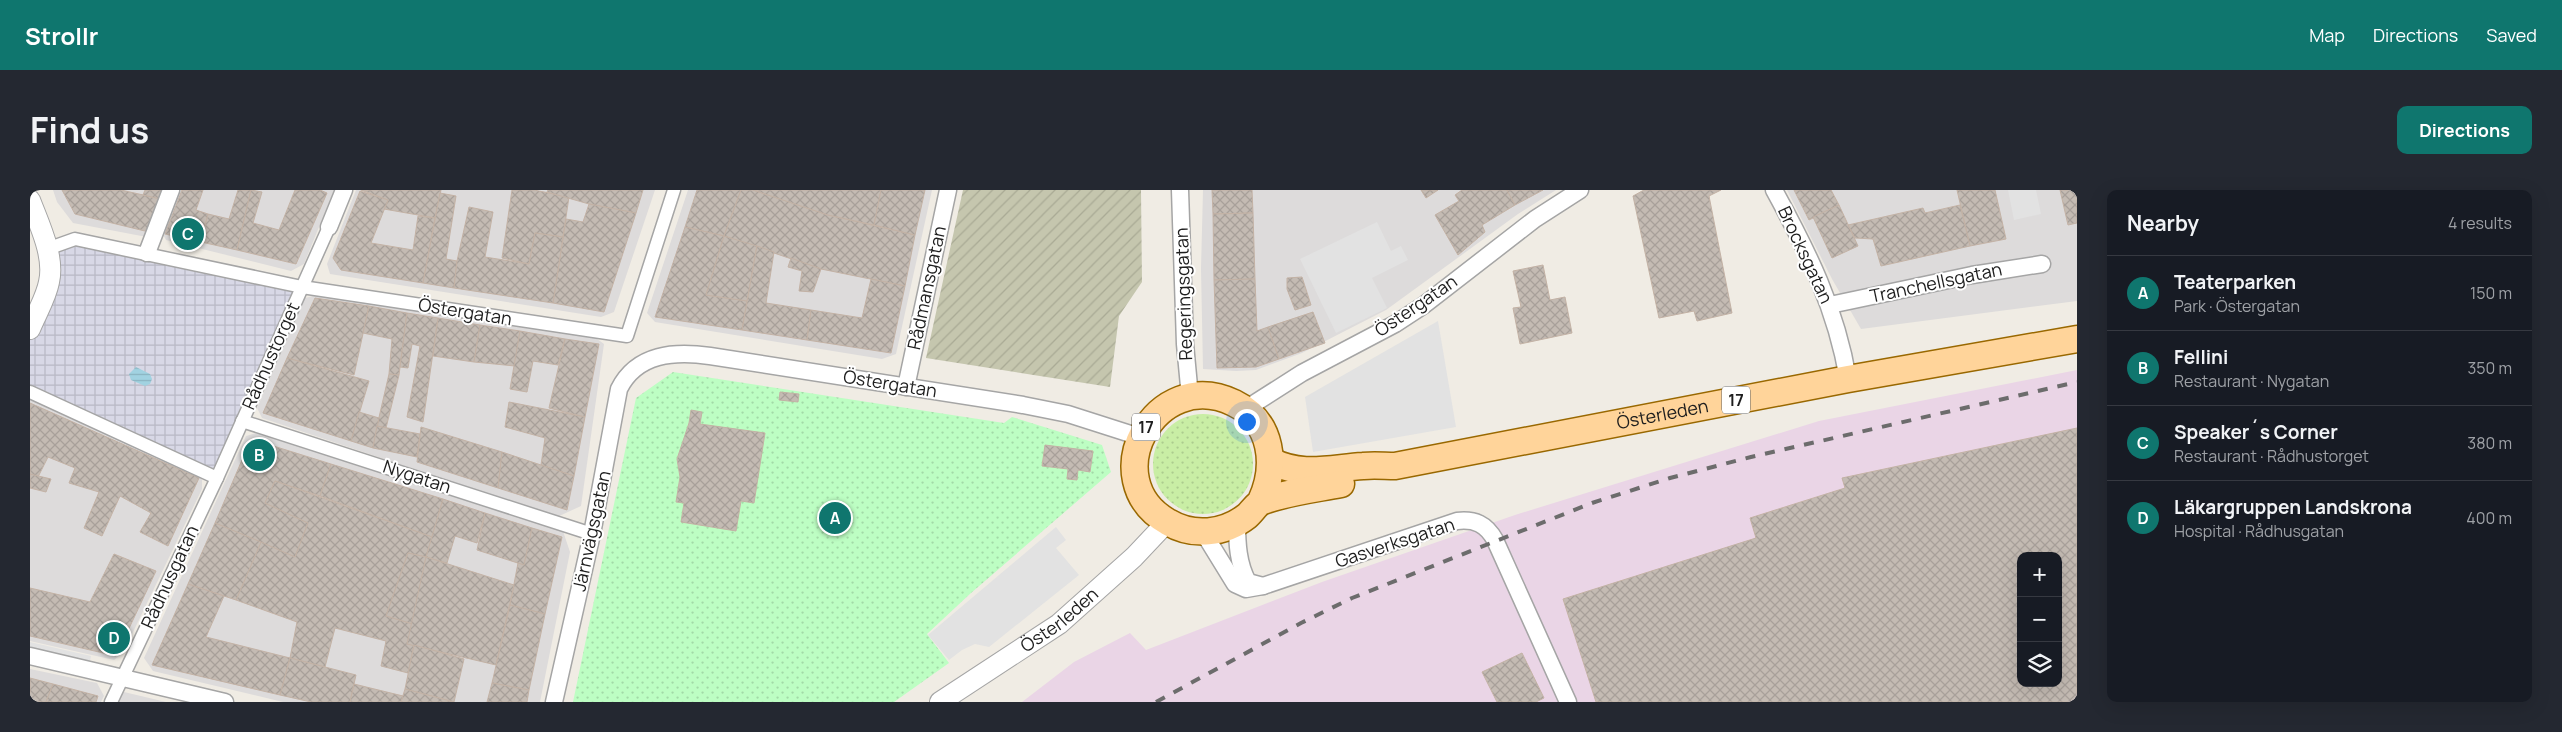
<!DOCTYPE html>
<meta charset="utf-8">
<style>
:root{--surface:#171b24;--page:#242831;--text:#f1f3f6;--muted:#9ea1a6;--line:#363941;--accent:#0f766e}
body{margin:0;font-family:Manrope,sans-serif;background:var(--page);color:var(--text)}
.controls{position:absolute;right:15px;bottom:15px;display:grid;overflow:hidden;border-radius:10px;box-shadow:0 5px 20px #0002}
.controls button{width:45px;height:45px;display:grid;place-items:center;padding:0;border:0;border-bottom:1px solid var(--line);background:var(--surface);color:var(--text);font:25px sans-serif}
.you{position:absolute;left:1216px;top:231px;width:18px;height:18px;margin:-12px;border:4px solid #fff;border-radius:50%;background:#1a73e8;box-shadow:0 0 0 8px #1a73e833}
.badge{display:grid;place-items:center;width:32px;height:32px;border-radius:50%;background:var(--accent);color:#fff;font-size:16px;font-weight:700}
.pin{position:absolute;translate:-50% -50%;border:2px solid #fff;box-shadow:0 1px 5px #0006}
.list{margin:0;padding:0;list-style:none}
h2{display:flex;justify-content:space-between;align-items:center;height:65px;margin:0;padding:0 20px;font-size:21px}
h2 small{font-size:16px;font-weight:400;color:var(--muted)}
.list li{display:grid;grid-template-columns:32px 1fr auto;gap:15px;align-items:center;box-sizing:border-box;height:75px;padding:0 20px;border-top:1px solid var(--line)}
.list b{display:block;font-size:19px;white-space:nowrap}
.list p{margin:0;font-size:16px;white-space:nowrap;color:var(--muted)}
.list em{font-size:16px;font-style:normal;color:var(--muted)}
.icon{flex:none;width:28px;height:28px;fill:none;stroke:currentColor;stroke-width:2;stroke-linecap:round;stroke-linejoin:round}
.map{position:relative;flex:none;width:2047px;height:512px;overflow:hidden;border-radius:10px}
header{display:flex;align-items:center;gap:30px;box-sizing:border-box;height:70px;padding:0 25px;background:var(--accent);color:#fff}
header strong{font-size:24px}
nav{display:flex;gap:28px;margin-inline-start:auto;font-size:18px}
.intro{display:flex;align-items:center;justify-content:space-between;box-sizing:border-box;height:120px;padding:0 30px}
h1{margin:0;font-size:35px}
.button{padding:12px 22px;border-radius:10px;background:var(--accent);color:#fff;font-size:18px;font-weight:700}
main{display:flex;gap:30px;padding:0 30px}
aside{flex:1;background:var(--surface);border-radius:10px;box-shadow:0 5px 20px #0002}
.map>svg:first-child{display:block}
.residential{fill:#dddbdb}
.industrial{fill:#ead5e6;fill-rule:evenodd}
.construction{fill:url(#construction-furrows)}
.grass{fill:url(#grass-dots)}
.park{fill:url(#park-dots)}
.parking{fill:#e2e2e2}
.plaza{fill:url(#plaza-grid)}
.water{fill:url(#water-rules)}
.building{fill:url(#building-cross-hatch);stroke:#c3b2a5;fill-rule:evenodd}
.lines{fill:none;stroke-linecap:round;stroke-linejoin:round}
.pedestrian-casing{stroke:#a5a5a5;stroke-width:15}
.minor-casing{stroke:#a5a5a5;stroke-width:19}
.tertiary-casing{stroke:#a5a5a5;stroke-width:22}
.primary-casing{stroke:#996800;stroke-width:29}
.pedestrian{stroke:#fff;stroke-width:12}
.minor{stroke:#fff;stroke-width:16}
.tertiary{stroke:#fff;stroke-width:20}
.primary{stroke:#ffd49a;stroke-width:26}
.rail{stroke:#6c6c6c;stroke-width:4;stroke-dasharray:10 10;stroke-linecap:butt}
.labels{text-anchor:middle;stroke-width:4;stroke-linejoin:round;paint-order:stroke}
.shield{fill:#fff;stroke:#626262;stroke-width:1}
.shield-label{font-size:16px;font-weight:bold;fill:#1e1e1e}
.street-label{font-size:18px;fill:#1e1e1e;stroke:#fff}
</style>
<header>
<strong>Strollr</strong>
<nav><a>Map</a><a>Directions</a><a>Saved</a></nav>
</header>
<div class="intro"><h1>Find us</h1><a class="button">Directions</a></div>
<main>
<div class="map">
<svg width="2047" height="512" viewBox="0 0 2047 512">
<defs>
<pattern id="construction-furrows" width="10" height="10" patternUnits="userSpaceOnUse" patternTransform="scale(1.25)"><rect width="10" height="10" fill="#c5c6ae"/><path d="M-1 1l2-2M0 10L10 0M9 11l2-2" fill="none" stroke="#a9aa95"/></pattern>
<pattern id="grass-dots" width="8" height="8" patternUnits="userSpaceOnUse" patternTransform="scale(1.25)"><rect width="8" height="8" fill="#c9eea5"/><path d="M2 2h.1M6 6h.1" fill="none" stroke="#accc8e" stroke-width="1.8" stroke-linecap="round"/></pattern>
<pattern id="park-dots" width="8" height="8" patternUnits="userSpaceOnUse" patternTransform="scale(1.25)"><rect width="8" height="8" fill="#bdfec3"/><path d="M2 2h.1M6 6h.1" fill="none" stroke="#a2d9a7" stroke-width="1.8" stroke-linecap="round"/></pattern>
<pattern id="plaza-grid" width="8" height="8" patternUnits="userSpaceOnUse" patternTransform="scale(1.25)"><rect width="8" height="8" fill="#d8d8e6"/><path d="M0 4h8M4 0v8" fill="none" stroke="#b9b9c5"/></pattern>
<pattern id="water-rules" width="6" height="5" patternUnits="userSpaceOnUse" patternTransform="scale(1.25)"><rect width="6" height="5" fill="#a1d2e1"/><path d="M0 2.5h6" fill="none" stroke="#8ab4c1"/></pattern>
<pattern id="building-cross-hatch" width="8" height="8" patternUnits="userSpaceOnUse" patternTransform="scale(1.25)"><rect width="8" height="8" fill="#c4bbb3"/><path d="M0 0l8 8M0 8l8-8" fill="none" stroke="#a8a09a"/></pattern>
</defs>
<rect width="100%" height="100%" fill="#f0ece4"/>
<!-- residential -->
<g class="residential">
<path d="M 23,0 L 139,0 L 122,48 L 43,33 L 27,12 Z"/>
<path d="M 148,0 L 304,0 L 274,74 L 261,81 L 136,50 L 132,43 Z"/>
<path d="M 326,0 L 625,0 L 584,122 L 571,127 L 300,84 L 297,74 Z"/>
<path d="M 658,0 L 902,0 L 866,164 L 852,169 L 625,132 L 617,123 Z"/>
<path d="M 1173,0 L 1526,0 L 1488,24 L 1356,120 L 1272,163 L 1226,180 L 1206,181 L 1173,179 L 1171,79 Z"/>
<path d="M 1757,0 L 2047,0 L 2047,111 L 1831,139 L 1802,89 Z"/>
<path d="M 287,105 L 563,146 L 574,154 L 551,316 L 527,327 L 232,228 L 227,218 L 275,108 Z"/>
<path d="M 0,208 L 172,285 L 172,299 L 93,463 L 84,470 L 0,451 Z"/>
<path d="M 232,241 L 533,341 L 540,362 L 510,512 L 253,512 L 123,481 L 114,468 L 216,246 Z"/>
<path d="M 0,479 L 67,493 L 74,506 L 71,512 L 0,512 Z"/>
<path d="M 94,502 L 136,512 L 83,512 L 85,507 Z"/>
</g>
<!-- industrial -->
<path class="industrial" d="M 2047,180 L 2047,512 L 992,512 L 1044,472 L 1100,443 L 1116,460 L 1292,392 L 1485,325 L 1789,231 ZM 1991,366 L 2028,366 L 2028,493 L 1991,493 Z"/>
<!-- construction -->
<path class="construction" d="M 933,0 L 1111,0 L 1112,92 L 1089,126 L 1080,197 L 896,168 Z"/>
<!-- grass -->
<circle class="grass" cx="1173" cy="274" r="50"/>
<!-- park -->
<path class="park" d="M 643,182 L 974,233 L 982,227 L 1072,255 L 1081,282 L 941,403 L 897,444 L 919,473 L 864,512 L 543,512 L 606,208 Z"/>
<!-- parking -->
<g class="parking">
<path d="M 1978,0 L 2006,0 L 2011,24 L 1984,30 Z"/>
<path d="M 1347,32 L 1361,61 L 1371,56 L 1378,70 L 1342,88 L 1357,118 L 1306,143 L 1270,69 Z"/>
<path d="M 1408,131 L 1426,237 L 1283,262 L 1275,207 Z"/>
<path d="M 1026,337 L 1036,350 L 1026,358 L 1049,385 L 959,457 L 945,454 L 932,460 L 919,470 L 898,445 Z"/>
<path d="M 0,452 L 61,466 L 60,471 L 0,457 Z"/>
</g>
<!-- plaza -->
<path class="plaza" d="M 45,49 L 272,97 L 187,288 L 0,202 L 0,139 L 17,59 Z"/>
<!-- water -->
<path class="water" d="M 106,177 L 120,184 L 122,189 L 120,194 L 115,196 L 101,190 L 99,184 Z"/>
<!-- building -->
<g class="building">
<path d="M 32,0 L 91,0 L 131,9 L 119,42 L 45,24 Z"/>
<path d="M 115,0 L 134,0 L 131,9 L 113,5 Z"/>
<path d="M 152,0 L 173,0 L 166,20 L 178,24 L 171,52 L 135,44 Z"/>
<path d="M 208,0 L 221,0 L 207,60 L 171,52 L 178,24 L 199,29 Z"/>
<path d="M 221,0 L 232,2 L 223,33 L 249,40 L 265,0 L 290,0 L 297,3 L 266,74 L 207,60 Z"/>
<path d="M 331,0 L 411,0 L 405,28 L 354,19 L 358,10 Z"/>
<path d="M 482,0 L 504,0 L 539,7 L 533,47 L 505,43 L 499,74 L 472,68 Z"/>
<path d="M 518,0 L 613,0 L 606,23 L 559,14 L 517,2 Z"/>
<path d="M 667,0 L 711,0 L 694,46 L 655,37 Z"/>
<path d="M 711,0 L 723,0 L 798,25 L 885,45 L 875,96 L 791,79 L 694,46 Z"/>
<path d="M 723,0 L 851,0 L 844,35 L 798,25 Z"/>
<path d="M 851,0 L 895,0 L 885,45 L 844,35 Z"/>
<path d="M 1182,0 L 1222,0 L 1223,23 L 1183,24 Z"/>
<path d="M 1391,0 L 1408,0 L 1396,8 Z"/>
<path d="M 1432,0 L 1477,0 L 1485,15 L 1452,35 L 1455,42 L 1428,65 L 1405,25 L 1429,11 L 1425,5 Z"/>
<path d="M 1477,0 L 1513,0 L 1485,15 Z"/>
<path d="M 1614,0 L 1691,0 L 1679,6 L 1702,123 L 1667,131 L 1664,121 L 1629,128 L 1603,6 Z"/>
<path d="M 1764,0 L 1801,0 L 1809,15 L 1779,30 Z"/>
<path d="M 1927,0 L 1965,0 L 1976,49 L 1940,56 Z"/>
<path d="M 2030,0 L 2047,0 L 2047,33 L 2038,35 Z"/>
<path d="M 330,1 L 358,10 L 341,53 L 383,60 L 388,26 L 405,28 L 393,93 L 311,80 L 303,68 Z"/>
<path d="M 410,3 L 426,6 L 416,69 L 427,71 L 424,98 L 393,93 Z"/>
<path d="M 559,14 L 606,23 L 574,122 L 523,113 L 536,29 L 553,32 Z"/>
<path d="M 1809,15 L 1828,56 L 1802,68 L 1783,27 Z"/>
<path d="M 1930,15 L 1940,56 L 1851,76 L 1843,49 L 1825,48 L 1818,35 L 1893,18 L 1895,23 Z"/>
<path d="M 439,17 L 463,22 L 455,67 L 499,74 L 505,43 L 533,47 L 523,113 L 424,98 L 427,71 Z"/>
<path d="M 1223,23 L 1225,89 L 1184,90 L 1183,24 Z"/>
<path d="M 655,37 L 694,46 L 676,105 L 717,111 L 712,140 L 625,127 Z"/>
<path d="M 694,46 L 727,56 L 717,111 L 676,105 Z"/>
<path d="M 727,56 L 744,62 L 736,113 L 781,120 L 777,150 L 712,140 Z"/>
<path d="M 761,68 L 791,79 L 783,102 L 769,101 L 772,81 L 758,77 Z"/>
<path d="M 1513,75 L 1520,110 L 1535,107 L 1542,143 L 1490,154 L 1483,118 L 1491,117 L 1483,81 Z"/>
<path d="M 1272,87 L 1281,115 L 1265,120 L 1257,99 L 1257,88 Z"/>
<path d="M 841,89 L 875,96 L 861,163 L 777,150 L 781,120 L 832,128 Z"/>
<path d="M 1225,89 L 1227,141 L 1238,137 L 1249,169 L 1226,177 L 1187,178 L 1184,90 Z"/>
<path d="M 285,108 L 339,116 L 324,185 L 257,168 Z"/>
<path d="M 339,116 L 377,123 L 369,185 L 359,184 L 362,149 L 333,143 Z"/>
<path d="M 1283,122 L 1295,153 L 1249,169 L 1238,137 Z"/>
<path d="M 377,123 L 408,128 L 393,232 L 377,227 L 390,156 L 382,154 L 378,178 L 370,177 Z"/>
<path d="M 408,128 L 450,135 L 444,172 L 403,166 Z"/>
<path d="M 450,135 L 490,141 L 485,176 L 444,172 Z"/>
<path d="M 490,141 L 535,149 L 528,175 L 503,171 L 497,202 L 480,199 Z"/>
<path d="M 535,149 L 569,154 L 555,227 L 519,218 Z"/>
<path d="M 257,168 L 339,191 L 321,251 L 233,223 Z"/>
<path d="M 359,184 L 369,185 L 356,238 L 347,236 Z"/>
<path d="M 750,202 L 769,204 L 768,212 L 749,210 Z"/>
<path d="M 479,212 L 555,227 L 544,286 L 511,275 L 515,248 L 475,237 Z"/>
<path d="M 0,213 L 169,288 L 138,356 L 110,342 L 121,323 L 90,306 L 72,346 L 54,338 L 69,302 L 39,293 L 45,278 L 18,267 L 8,287 L 0,284 Z"/>
<path d="M 661,220 L 672,222 L 670,234 L 735,243 L 724,313 L 711,311 L 706,341 L 651,332 L 654,313 L 646,312 L 650,287 L 647,269 L 659,233 Z"/>
<path d="M 329,222 L 349,228 L 343,258 L 321,251 Z"/>
<path d="M 347,236 L 390,244 L 387,267 L 343,258 Z"/>
<path d="M 391,237 L 472,262 L 468,298 L 387,272 Z"/>
<path d="M 2047,238 L 2047,512 L 1566,512 L 1533,409 L 1726,348 L 1720,328 L 1815,298 L 1812,288 ZM 1991,366 L 2028,366 L 2028,493 L 1991,493 Z"/>
<path d="M 221,249 L 301,274 L 290,306 L 245,291 L 235,313 L 278,333 L 265,367 L 185,333 Z"/>
<path d="M 1015,255 L 1063,261 L 1060,282 L 1048,280 L 1047,290 L 1037,289 L 1038,279 L 1012,276 Z"/>
<path d="M 472,262 L 544,286 L 537,320 L 468,298 Z"/>
<path d="M 301,274 L 413,309 L 402,347 L 290,306 Z"/>
<path d="M 0,284 L 21,289 L 16,302 L 0,298 Z"/>
<path d="M 245,291 L 402,347 L 396,367 L 378,363 L 356,426 L 383,434 L 377,454 L 384,455 L 378,483 L 351,476 L 356,451 L 305,438 L 295,477 L 260,468 L 267,432 L 206,410 L 231,352 L 265,367 L 278,333 L 235,313 Z"/>
<path d="M 413,309 L 455,323 L 447,353 L 425,346 L 417,373 L 396,367 Z"/>
<path d="M 455,323 L 502,338 L 494,375 L 447,360 Z"/>
<path d="M 185,333 L 231,352 L 206,410 L 158,394 Z"/>
<path d="M 502,338 L 532,347 L 515,424 L 480,415 L 488,373 L 494,375 Z"/>
<path d="M 378,363 L 396,367 L 383,434 L 356,426 Z"/>
<path d="M 84,364 L 126,381 L 86,466 L 0,446 L 0,398 L 60,412 Z"/>
<path d="M 396,367 L 484,395 L 466,475 L 377,454 Z"/>
<path d="M 158,394 L 194,406 L 176,447 L 260,468 L 250,505 L 122,475 Z"/>
<path d="M 480,415 L 515,424 L 499,500 L 462,493 Z"/>
<path d="M 384,455 L 434,469 L 424,512 L 375,499 Z"/>
<path d="M 1492,463 L 1514,508 L 1506,512 L 1467,512 L 1452,482 Z"/>
<path d="M 260,468 L 326,485 L 320,512 L 281,512 L 250,505 Z"/>
<path d="M 0,488 L 23,494 L 16,512 L 0,512 Z"/>
<path d="M 462,493 L 499,500 L 497,512 L 457,512 Z"/>
<path d="M 23,494 L 68,506 L 66,512 L 16,512 Z"/>
<path d="M 324,494 L 373,506 L 371,512 L 320,512 Z"/>
<path d="M 375,499 L 424,512 L 371,512 Z"/>
</g>
<g class="lines">
<!-- pedestrian casing -->
<g class="pedestrian-casing">
<g id="pedestrian">
<path d="M 17,59 L 45,49 L 272,97 L 597,146 L 644,0"/>
<path d="M 0,202 L 187,288"/>
<path d="M 212,231 L 562,344"/>
<path d="M 81,512 L 187,288 L 299,37"/>
</g>
</g>
<!-- minor casing -->
<g class="minor-casing">
<g id="minor">
<path d="M 1150,0 L 1155,154 L 1160,207"/>
<path d="M 1744,0 C 1778,62 1806,118 1818,189"/>
<path d="M 299,37 L 314,0"/>
<path d="M 117,63 L 141,0"/>
<path d="M 1800,115 L 1942,85 L 2012,74"/>
<path d="M 876,197 L 918,0"/>
<path d="M 1214,220 L 1272,183 L 1365,134 L 1394,115 L 1505,29 L 1550,0"/>
<path d="M 1207,333 C 1207,353 1208,374 1218,392 L 1233,396"/>
<path d="M 1173,342 L 1205,394 L 1216,399 L 1233,396 L 1427,331 C 1445,329 1456,334 1465,350 L 1538,512"/>
<path d="M 0,466 L 195,512"/>
<path d="M 524,512 L 562,344 L 589,199 C 607,163 645,161 680,166 L 993,215 L 1038,224 L 1110,247"/>
</g>
</g>
<!-- tertiary casing -->
<g class="tertiary-casing">
<g id="tertiary">
<path d="M 0,10 C 9,34 25,66 19,92 C 16,108 6,124 0,139"/>
<path id="s1" d="M 910,512 L 1029,434 L 1104,367 L 1137,332"/>
</g>
</g>
<!-- primary casing -->
<g class="primary-casing">
<g id="primary">
<path id="s2" d="M 1241,271 C 1272,287 1300,278 1333,276 C 1344,275 1355,276 1365,276 L 1818,189 L 2047,149"/>
<path d="M 1231,311 C 1247,276 1243,232 1204,213 C 1125,175 1064,290 1138,332 C 1163,347 1194,344 1217,326 C 1222,322 1227,313 1233,311 C 1258,302 1285,299 1311,294"/>
</g>
</g>
<!-- pedestrian -->
<use href="#pedestrian" class="pedestrian"/>
<!-- minor -->
<use href="#minor" class="minor"/>
<!-- tertiary -->
<use href="#tertiary" class="tertiary"/>
<!-- primary -->
<use href="#primary" class="primary"/>
<!-- rail -->
<path class="rail" d="M 1126,512 L 1271,433 L 1322,408 L 1562,313 L 1640,288 L 1721,267 L 2047,192"/>
</g>
<g class="labels">
<!-- shield labels -->
<g class="shield">
<rect x="1692" y="196.5" width="28" height="27" rx="4"/>
<rect x="1102" y="223.5" width="28" height="27" rx="4"/>
</g>
<g class="shield-label">
<text x="1706" y="216">17</text>
<text x="1116" y="243">17</text>
</g>
<!-- street labels -->
<g class="street-label">
<text transform="translate(1775 65) rotate(65)" y="6">Brocksgatan</text>
<text transform="translate(1906 93) rotate(-12)" y="6">Tranchellsgatan</text>
<text transform="translate(897 98) rotate(-78)" y="6">Rådmansgatan</text>
<text transform="translate(1154 104) rotate(-92)" y="6">Regeringsgatan</text>
<text transform="translate(1386 116) rotate(-34)" y="6">Östergatan</text>
<text transform="translate(435 122) rotate(9)" y="6">Östergatan</text>
<text transform="translate(241 166) rotate(-66)" y="6">Rådhustorget</text>
<text transform="translate(860 194) rotate(9)" y="6">Östergatan</text>
<text dy="6" stroke="none"><textPath href="#s2" startOffset="398">Österleden</textPath></text>
<text transform="translate(387 287) rotate(18)" y="6">Nygatan</text>
<text transform="translate(562 341) rotate(-78)" y="6">Järnvägsgatan</text>
<text transform="translate(1365 353) rotate(-18)" y="6">Gasverksgatan</text>
<text transform="translate(140 387) rotate(-65)" y="6">Rådhusgatan</text>
<text dy="6" stroke="none"><textPath href="#s1" startOffset="145">Österleden</textPath></text>
</g>
</g>
</svg>
<div class="controls">
<button>+</button>
<button>−</button>
<button><svg class="icon" aria-label="layers" viewBox="0 0 24 24"><path d="M12 4l9 5-9 5-9-5zM3 14l9 5 9-5"/></svg></button>
</div>
<div class="you"></div>
<div class="pin badge" style="left:805px;top:328px">A</div>
<div class="pin badge" style="left:229px;top:265px">B</div>
<div class="pin badge" style="left:158px;top:44px">C</div>
<div class="pin badge" style="left:84px;top:448px">D</div>
</div>
<aside>
<h2>Nearby<small>4 results</small></h2>
<ul class="list">
<li><span class="badge">A</span><div><b>Teaterparken</b><p>Park · Östergatan</p></div><em>150 m</em></li>
<li><span class="badge">B</span><div><b>Fellini</b><p>Restaurant · Nygatan</p></div><em>350 m</em></li>
<li><span class="badge">C</span><div><b>Speaker´s Corner</b><p>Restaurant · Rådhustorget</p></div><em>380 m</em></li>
<li><span class="badge">D</span><div><b>Läkargruppen Landskrona</b><p>Hospital · Rådhusgatan</p></div><em>400 m</em></li>
</ul>
</aside>
</main>
